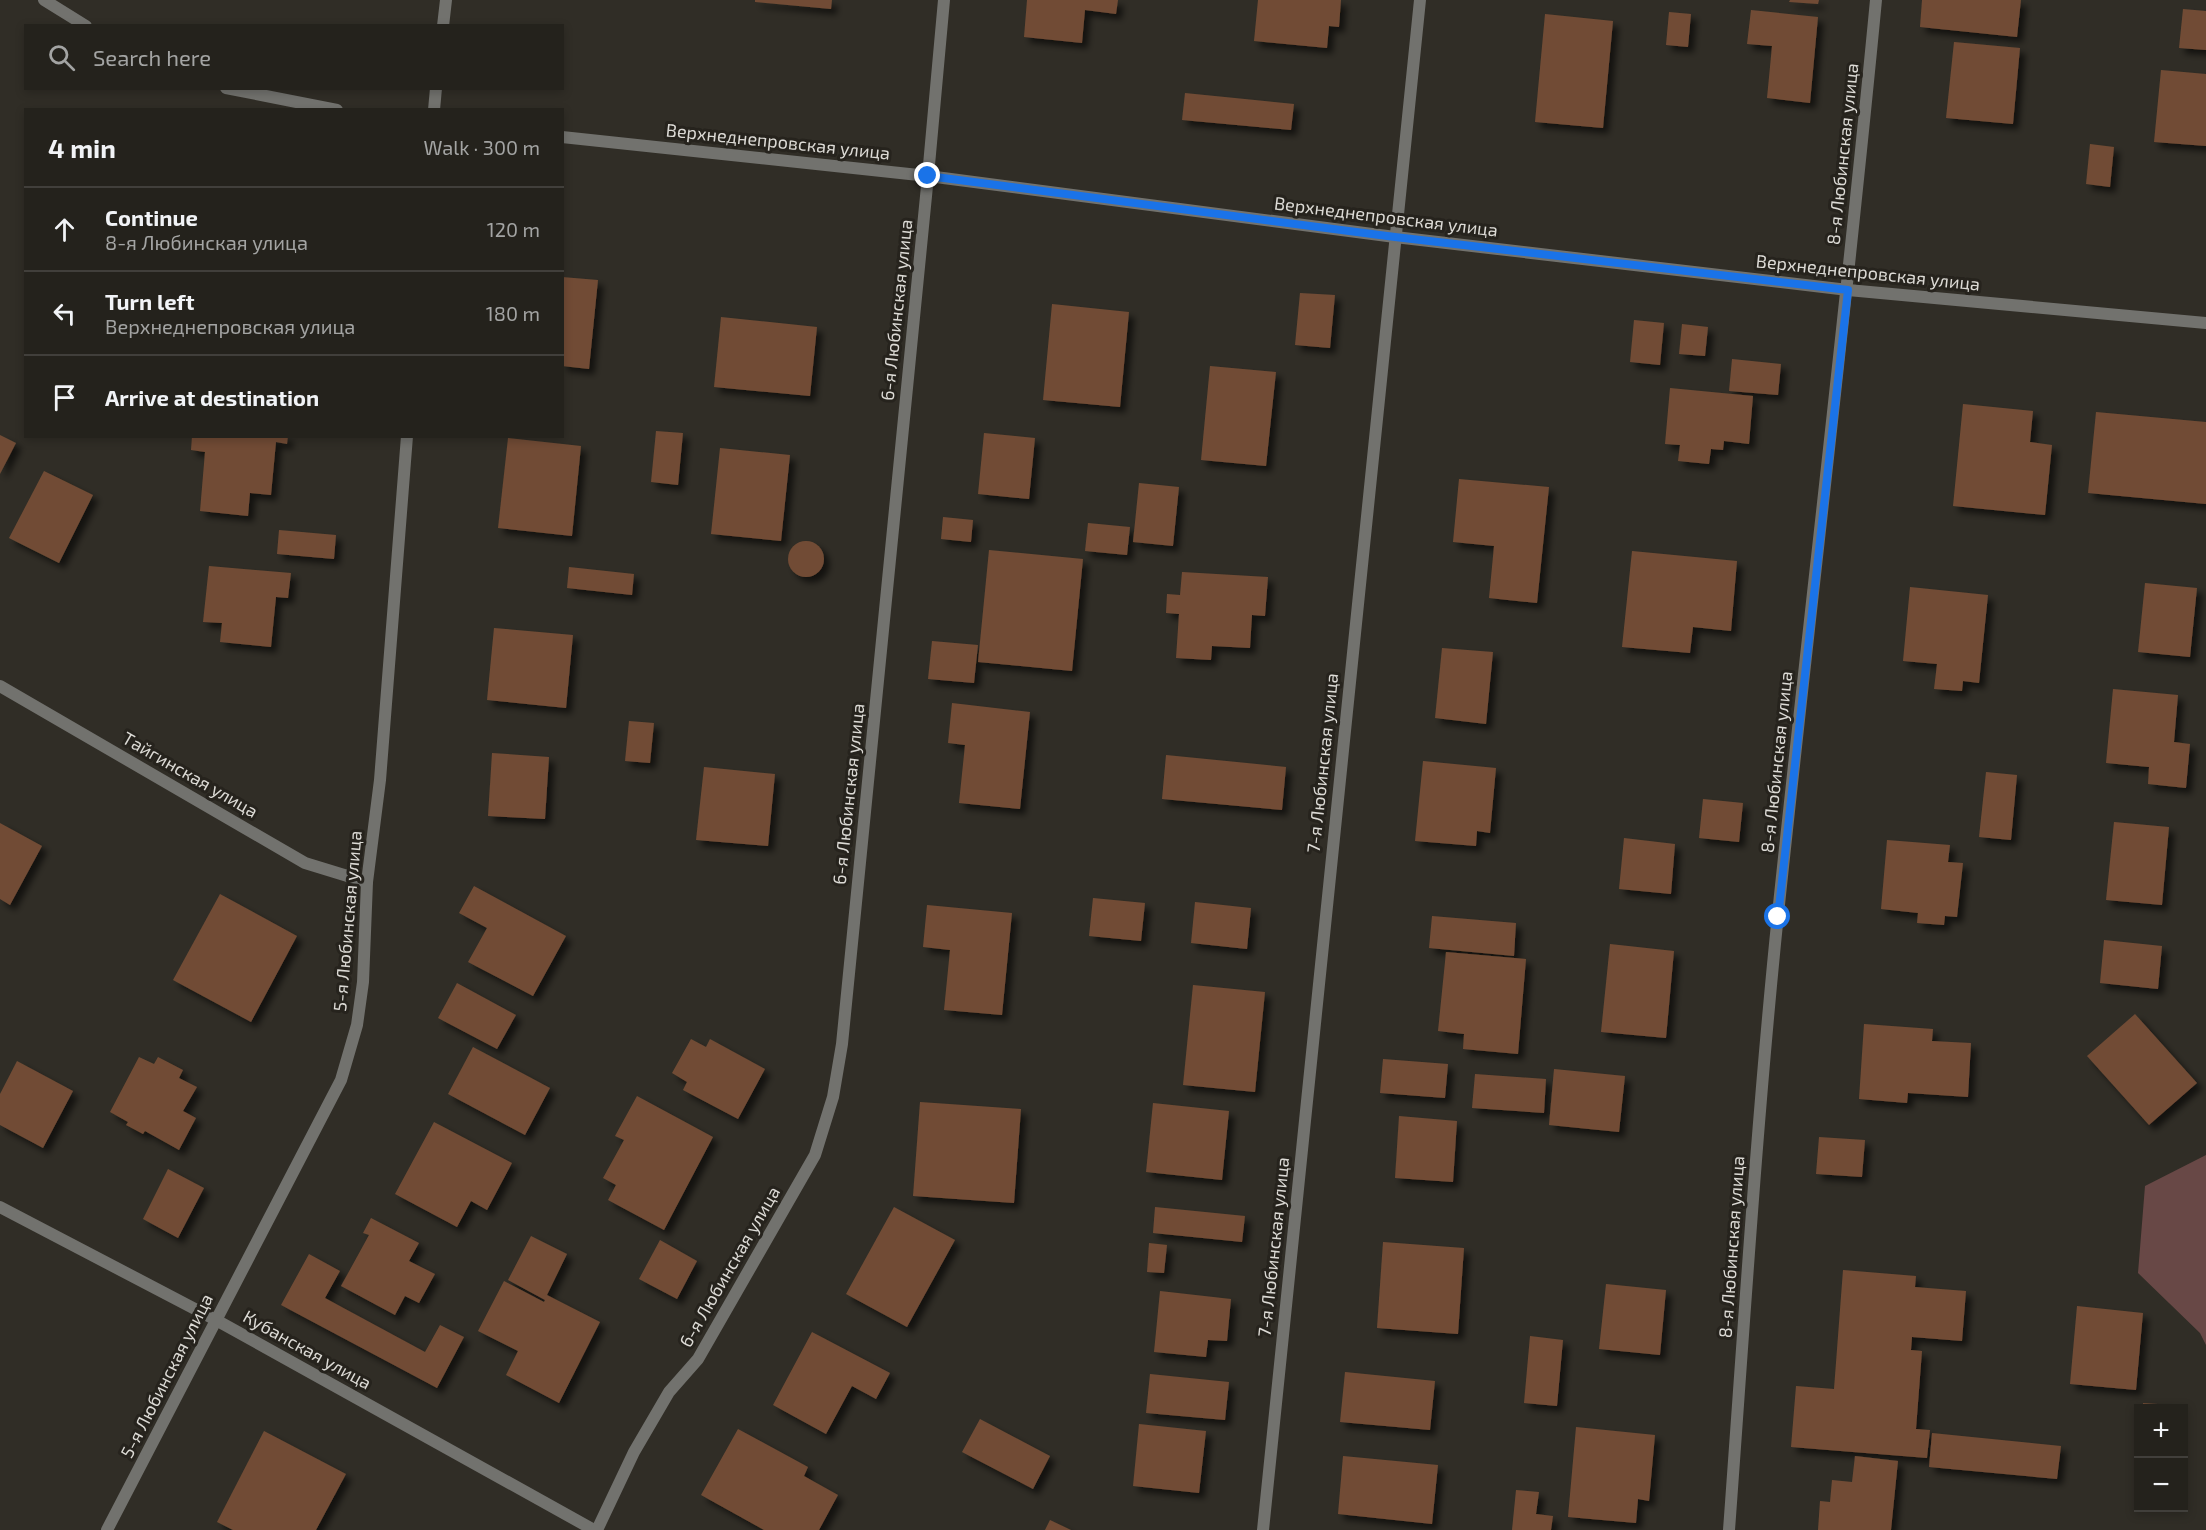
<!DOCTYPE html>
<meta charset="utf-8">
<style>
:root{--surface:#24221c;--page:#2c2a25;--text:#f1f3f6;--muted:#a3a4a3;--line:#413f3b}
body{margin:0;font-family:"Exo 2",sans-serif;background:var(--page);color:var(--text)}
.controls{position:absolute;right:18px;bottom:18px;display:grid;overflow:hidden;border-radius:0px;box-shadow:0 3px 9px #0003}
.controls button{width:54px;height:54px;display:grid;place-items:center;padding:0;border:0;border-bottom:2px solid var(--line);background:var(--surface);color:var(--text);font:30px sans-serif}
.stop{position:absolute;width:18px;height:18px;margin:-14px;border:4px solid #1a73e8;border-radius:50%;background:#fff}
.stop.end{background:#1a73e8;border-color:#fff;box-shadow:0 2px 6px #0008}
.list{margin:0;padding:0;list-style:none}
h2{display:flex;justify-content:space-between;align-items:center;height:78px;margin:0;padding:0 24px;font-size:26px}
h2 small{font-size:20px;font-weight:400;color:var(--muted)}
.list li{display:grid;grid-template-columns:39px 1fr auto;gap:18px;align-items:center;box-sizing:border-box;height:84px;padding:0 24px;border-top:2px solid var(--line)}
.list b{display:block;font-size:22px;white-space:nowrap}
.list p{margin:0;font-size:20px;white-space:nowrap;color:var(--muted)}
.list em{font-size:20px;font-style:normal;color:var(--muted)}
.icon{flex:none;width:33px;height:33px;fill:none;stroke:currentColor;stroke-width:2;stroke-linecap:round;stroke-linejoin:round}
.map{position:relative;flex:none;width:2206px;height:1530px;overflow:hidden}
.search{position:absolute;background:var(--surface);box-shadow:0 3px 9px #0003;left:24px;top:24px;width:540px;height:66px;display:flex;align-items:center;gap:15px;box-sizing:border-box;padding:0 21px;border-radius:0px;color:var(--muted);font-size:22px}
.panel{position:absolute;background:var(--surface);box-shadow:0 3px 9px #0003;left:24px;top:108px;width:540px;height:330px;border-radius:0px}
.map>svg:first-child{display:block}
.green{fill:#684846}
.building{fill:#714c35;filter:url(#shadow)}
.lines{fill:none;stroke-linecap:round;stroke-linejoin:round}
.service{stroke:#72726e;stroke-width:12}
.minor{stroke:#72726e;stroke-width:12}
.tertiary{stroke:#72726e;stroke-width:12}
.route{stroke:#1a73e8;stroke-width:8}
.labels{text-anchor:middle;stroke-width:6;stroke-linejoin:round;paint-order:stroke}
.street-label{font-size:18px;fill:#dcdad5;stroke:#26231d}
</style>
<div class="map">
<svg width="2206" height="1530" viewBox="0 0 2206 1530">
<defs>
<filter id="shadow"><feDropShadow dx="5.5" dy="5.5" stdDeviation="3" flood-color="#0009"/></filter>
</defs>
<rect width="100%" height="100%" fill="#302d26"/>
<!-- green -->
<path class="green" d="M 2206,1155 L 2206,1345 L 2200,1333 L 2138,1273 L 2145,1186 Z"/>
<!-- building -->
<g class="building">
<path d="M 755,0 L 832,0 L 831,9 L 755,2 Z"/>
<path d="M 1027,0 L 1118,0 L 1116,14 L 1085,10 L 1082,43 L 1024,37 Z"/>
<path d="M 1258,0 L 1341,0 L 1339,27 L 1329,26 L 1327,48 L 1254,41 Z"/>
<path d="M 1790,0 L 1819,0 L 1818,4 L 1789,2 Z"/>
<path d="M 1922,0 L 2021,0 L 2017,37 L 1920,27 Z"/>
<path d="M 2183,9 L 2206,11 L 2206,50 L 2179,48 Z"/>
<path d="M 1751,10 L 1818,17 L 1810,103 L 1767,98 L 1772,46 L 1747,44 Z"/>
<path d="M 1669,12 L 1691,14 L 1688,47 L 1666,45 Z"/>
<path d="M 1545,14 L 1613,21 L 1603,128 L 1535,122 Z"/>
<path d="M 1954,42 L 2020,48 L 2013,124 L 1946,118 Z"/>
<path d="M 2161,70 L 2206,74 L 2206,146 L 2154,142 Z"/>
<path d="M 1185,93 L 1294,104 L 1291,130 L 1182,120 Z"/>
<path d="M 2090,144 L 2114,147 L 2110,187 L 2086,184 Z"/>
<path d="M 562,277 L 598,280 L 589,369 L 562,366 Z"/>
<path d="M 1300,293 L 1335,295 L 1330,348 L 1295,345 Z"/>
<path d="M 1052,304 L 1129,312 L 1120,407 L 1043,400 Z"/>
<path d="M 721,317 L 817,327 L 810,396 L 714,387 Z"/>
<path d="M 1634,320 L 1664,323 L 1660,365 L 1630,362 Z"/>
<path d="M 1682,324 L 1708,327 L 1705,356 L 1679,354 Z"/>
<path d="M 1732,359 L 1781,364 L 1778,395 L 1729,391 Z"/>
<path d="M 1210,366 L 1276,372 L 1266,466 L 1201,460 Z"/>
<path d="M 1670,388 L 1753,396 L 1749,444 L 1724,441 L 1723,450 L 1711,449 L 1709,464 L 1678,461 L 1680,445 L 1665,444 Z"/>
<path d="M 1963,404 L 2033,411 L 2030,442 L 2052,445 L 2045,515 L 1953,506 Z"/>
<path d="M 2096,412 L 2206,422 L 2206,504 L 2088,493 Z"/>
<path d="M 656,431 L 683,433 L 678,485 L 651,482 Z"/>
<path d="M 984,433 L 1035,438 L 1029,499 L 978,494 Z"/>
<path d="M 0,435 L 16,443 L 0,474 Z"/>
<path d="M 192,436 L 288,436 L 287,444 L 276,442 L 271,495 L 250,493 L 248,516 L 200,511 L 205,452 L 191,450 Z"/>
<path d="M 508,438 L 581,446 L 572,536 L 498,528 Z"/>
<path d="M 720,448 L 790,455 L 781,541 L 711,534 Z"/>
<path d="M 44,471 L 93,495 L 59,563 L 9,538 Z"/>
<path d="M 1459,479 L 1549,487 L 1537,603 L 1489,598 L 1494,546 L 1453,542 Z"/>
<path d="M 1139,483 L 1179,487 L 1173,546 L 1133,542 Z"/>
<path d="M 943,517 L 973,520 L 971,542 L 941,539 Z"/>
<path d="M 1088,523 L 1130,527 L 1127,555 L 1085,551 Z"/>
<path d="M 279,530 L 336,535 L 334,559 L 277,554 Z"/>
<circle cx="806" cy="559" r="18"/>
<path d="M 989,550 L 1083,559 L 1072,671 L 978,662 Z"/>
<path d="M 1632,551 L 1737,561 L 1731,631 L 1693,627 L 1690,653 L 1622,647 Z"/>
<path d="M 209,566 L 291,573 L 288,598 L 276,597 L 271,647 L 220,642 L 222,623 L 203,622 Z"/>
<path d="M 569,567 L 634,574 L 632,595 L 567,588 Z"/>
<path d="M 1182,572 L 1268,577 L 1265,616 L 1252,615 L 1250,648 L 1212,646 L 1211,660 L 1176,658 L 1179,614 L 1166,613 L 1167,594 L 1180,595 Z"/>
<path d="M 2145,583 L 2197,588 L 2190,657 L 2138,652 Z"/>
<path d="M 1910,587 L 1988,595 L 1979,683 L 1963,681 L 1962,691 L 1934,689 L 1937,664 L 1903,661 Z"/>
<path d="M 494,628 L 573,635 L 566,708 L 487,700 Z"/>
<path d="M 932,641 L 978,645 L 974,683 L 928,679 Z"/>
<path d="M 1442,648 L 1493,652 L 1486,724 L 1435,718 Z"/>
<path d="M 2113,689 L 2178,695 L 2174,742 L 2190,744 L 2186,788 L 2148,784 L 2149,767 L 2106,763 Z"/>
<path d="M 952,703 L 1030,712 L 1020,809 L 959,803 L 965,745 L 948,743 Z"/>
<path d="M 629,721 L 654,723 L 650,763 L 625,761 Z"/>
<path d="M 492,753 L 549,757 L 545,819 L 488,816 Z"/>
<path d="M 1166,755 L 1286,767 L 1282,810 L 1162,799 Z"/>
<path d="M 1423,761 L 1496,768 L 1490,833 L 1477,831 L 1476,846 L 1415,841 Z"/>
<path d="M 704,767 L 775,774 L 768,846 L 696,840 Z"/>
<path d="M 1986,772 L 2017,775 L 2011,840 L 1979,837 Z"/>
<path d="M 1703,799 L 1743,803 L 1739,842 L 1699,838 Z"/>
<path d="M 2114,822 L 2169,827 L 2162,905 L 2106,900 Z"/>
<path d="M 0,823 L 42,846 L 10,905 L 0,899 Z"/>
<path d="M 1624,838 L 1675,844 L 1671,894 L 1619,889 Z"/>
<path d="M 1887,840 L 1950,845 L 1948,862 L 1963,863 L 1957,917 L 1945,916 L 1944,925 L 1917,923 L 1918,913 L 1881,909 Z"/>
<path d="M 474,886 L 566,936 L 533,996 L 468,962 L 487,928 L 459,913 Z"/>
<path d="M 220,894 L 297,936 L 251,1022 L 173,980 Z"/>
<path d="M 1093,898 L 1145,903 L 1141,941 L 1089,936 Z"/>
<path d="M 1195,902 L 1251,908 L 1247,949 L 1191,943 Z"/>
<path d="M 927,905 L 1012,913 L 1002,1015 L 944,1010 L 950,950 L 923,947 Z"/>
<path d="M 1432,916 L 1516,923 L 1514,956 L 1429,948 Z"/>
<path d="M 2104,940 L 2162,946 L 2158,989 L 2100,983 Z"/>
<path d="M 1610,944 L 1674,951 L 1666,1038 L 1601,1032 Z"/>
<path d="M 1446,952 L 1526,959 L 1518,1054 L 1463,1049 L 1464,1034 L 1438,1031 Z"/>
<path d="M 457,983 L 516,1015 L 497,1049 L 438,1018 Z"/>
<path d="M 1193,985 L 1265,992 L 1255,1092 L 1183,1085 Z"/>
<path d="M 2135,1014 L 2197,1083 L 2149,1125 L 2087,1056 Z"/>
<path d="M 1864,1024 L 1933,1029 L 1932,1041 L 1971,1043 L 1968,1097 L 1908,1093 L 1907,1103 L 1859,1099 Z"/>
<path d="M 691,1039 L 706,1047 L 710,1039 L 765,1069 L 738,1119 L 683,1090 L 687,1082 L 672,1073 Z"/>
<path d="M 473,1047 L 550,1088 L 525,1135 L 448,1094 Z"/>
<path d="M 139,1057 L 154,1064 L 158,1057 L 183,1070 L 179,1078 L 197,1087 L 183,1111 L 196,1118 L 179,1150 L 145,1131 L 143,1134 L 126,1125 L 128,1122 L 110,1112 Z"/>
<path d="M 1383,1059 L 1448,1064 L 1445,1098 L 1380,1093 Z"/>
<path d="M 17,1061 L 73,1091 L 43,1148 L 0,1125 L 0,1094 Z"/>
<path d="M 1554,1069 L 1625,1076 L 1619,1132 L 1549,1125 Z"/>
<path d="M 1475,1074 L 1546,1079 L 1544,1113 L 1472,1108 Z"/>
<path d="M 637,1096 L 713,1137 L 664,1230 L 608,1200 L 616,1185 L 603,1178 L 624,1140 L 615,1136 Z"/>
<path d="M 920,1102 L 1021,1109 L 1014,1203 L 913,1196 Z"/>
<path d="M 1153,1103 L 1229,1111 L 1222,1180 L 1146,1172 Z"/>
<path d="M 1399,1116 L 1457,1121 L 1453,1182 L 1395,1178 Z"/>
<path d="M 434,1122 L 512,1163 L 487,1210 L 471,1201 L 457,1227 L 395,1194 Z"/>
<path d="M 1819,1137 L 1865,1140 L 1862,1177 L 1816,1174 Z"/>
<path d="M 168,1169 L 204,1188 L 178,1238 L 143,1219 Z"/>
<path d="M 894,1207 L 955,1240 L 907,1327 L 846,1294 Z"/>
<path d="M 1155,1207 L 1245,1216 L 1242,1242 L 1153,1233 Z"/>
<path d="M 371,1218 L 419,1243 L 409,1261 L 435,1274 L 419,1303 L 405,1296 L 395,1315 L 341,1286 L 369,1235 L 363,1233 Z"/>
<path d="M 531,1236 L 567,1254 L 547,1295 L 600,1322 L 559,1403 L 506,1375 L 518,1351 L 478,1331 L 504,1281 L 544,1302 L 545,1300 L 508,1280 Z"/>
<path d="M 660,1240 L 697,1261 L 677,1299 L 639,1279 Z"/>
<path d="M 1383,1242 L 1464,1248 L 1458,1334 L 1377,1328 Z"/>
<path d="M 1149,1243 L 1167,1245 L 1164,1273 L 1147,1272 Z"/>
<path d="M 309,1254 L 340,1271 L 325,1298 L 425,1352 L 440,1325 L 464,1337 L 437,1388 L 281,1305 Z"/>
<path d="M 1843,1270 L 1916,1276 L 1915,1287 L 1966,1291 L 1962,1341 L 1912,1337 L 1911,1350 L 1922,1351 L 1916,1429 L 1930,1430 L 1927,1458 L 1791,1447 L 1796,1386 L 1834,1389 Z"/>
<path d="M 1606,1284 L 1666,1290 L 1660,1355 L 1599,1349 Z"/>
<path d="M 1160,1291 L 1231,1299 L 1227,1341 L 1208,1340 L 1206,1357 L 1154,1352 Z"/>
<path d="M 2077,1306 L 2143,1313 L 2136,1390 L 2070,1384 Z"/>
<path d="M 812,1332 L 890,1373 L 876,1399 L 852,1386 L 826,1434 L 773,1405 Z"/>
<path d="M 1530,1336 L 1563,1340 L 1557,1406 L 1524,1403 Z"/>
<path d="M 1345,1372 L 1435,1381 L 1430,1430 L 1340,1422 Z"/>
<path d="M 1150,1374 L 1229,1382 L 1225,1420 L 1146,1413 Z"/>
<path d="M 2143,1403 L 2173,1405 L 2172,1408 L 2143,1408 Z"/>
<path d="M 980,1419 L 1050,1456 L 1033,1489 L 962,1452 Z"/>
<path d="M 1139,1424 L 1206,1431 L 1199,1493 L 1133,1486 Z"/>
<path d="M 1576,1427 L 1655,1435 L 1649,1501 L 1638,1499 L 1636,1523 L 1568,1517 Z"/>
<path d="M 738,1429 L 808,1467 L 804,1476 L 838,1495 L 819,1530 L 764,1530 L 701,1495 Z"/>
<path d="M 264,1431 L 346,1474 L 316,1530 L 233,1530 L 217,1522 Z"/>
<path d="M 1932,1433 L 2061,1446 L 2057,1479 L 1929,1467 Z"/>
<path d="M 1343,1456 L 1438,1465 L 1432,1524 L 1338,1514 Z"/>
<path d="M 1855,1456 L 1898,1461 L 1891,1530 L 1818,1530 L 1820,1501 L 1830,1502 L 1832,1480 L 1852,1482 Z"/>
<path d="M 1516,1490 L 1539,1492 L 1536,1514 L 1553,1516 L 1551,1530 L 1512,1530 Z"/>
<path d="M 1050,1520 L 1071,1530 L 1045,1530 Z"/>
</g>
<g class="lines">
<!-- service -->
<path class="service" d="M 0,686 L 305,863 L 367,882"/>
<!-- minor -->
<g class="minor">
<path d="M 443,26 L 446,0"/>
<path d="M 434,110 L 436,88"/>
<path d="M 0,1207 L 216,1320 L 594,1530"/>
<path d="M 107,1530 L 341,1080 L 357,1025 L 363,982 L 367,882 L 380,780 L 407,436"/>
<path d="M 597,1530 L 634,1452 L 669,1392 L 698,1359 L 815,1155 L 833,1097 L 842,1044 L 928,176 L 944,0"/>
<path d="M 1263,1530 L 1420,0"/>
<path d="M 1729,1530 C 1744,1325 1757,1119 1778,914 C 1810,609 1847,305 1876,0"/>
</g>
<!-- tertiary -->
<g class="tertiary">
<path d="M 44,0 L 86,26"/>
<path d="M 226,88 L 337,110"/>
<path d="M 562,137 L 928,176 L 1395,237 L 1848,290 L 2206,323"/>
</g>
</g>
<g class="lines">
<!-- route -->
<path class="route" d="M 928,176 L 1395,237 L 1848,290 L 1778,917"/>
</g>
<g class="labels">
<!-- street labels -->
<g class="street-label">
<text transform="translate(778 142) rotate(6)" y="6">Верхнеднепровская улица</text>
<text transform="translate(1843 154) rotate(-84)" y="6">8-я Любинская улица</text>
<text transform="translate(1386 217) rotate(7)" y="6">Верхнеднепровская улица</text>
<text transform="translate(1868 273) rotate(6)" y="6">Верхнеднепровская улица</text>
<text transform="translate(897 310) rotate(-84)" y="6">6-я Любинская улица</text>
<text transform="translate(1777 762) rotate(-84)" y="6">8-я Любинская улица</text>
<text transform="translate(1323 763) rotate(-84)" y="6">7-я Любинская улица</text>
<text transform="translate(190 775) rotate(30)" y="6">Тайгинская улица</text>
<text transform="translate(849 794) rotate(-84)" y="6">6-я Любинская улица</text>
<text transform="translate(348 921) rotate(-85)" y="6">5-я Любинская улица</text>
<text transform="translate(1274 1247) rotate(-84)" y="6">7-я Любинская улица</text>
<text transform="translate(1732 1247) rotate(-86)" y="6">8-я Любинская улица</text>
<text transform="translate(730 1267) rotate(-60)" y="6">6-я Любинская улица</text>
<text transform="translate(307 1350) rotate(29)" y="6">Кубанская улица</text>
<text transform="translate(167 1376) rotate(-63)" y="6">5-я Любинская улица</text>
</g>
</g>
</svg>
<div class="controls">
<button>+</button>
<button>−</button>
</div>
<div class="stop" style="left:1778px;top:917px"></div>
<div class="stop end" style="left:928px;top:176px"></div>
<div class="search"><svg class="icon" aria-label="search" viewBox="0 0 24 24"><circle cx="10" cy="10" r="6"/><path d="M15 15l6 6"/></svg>Search here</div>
<section class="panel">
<h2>4 min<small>Walk · 300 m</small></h2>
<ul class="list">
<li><svg class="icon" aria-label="ahead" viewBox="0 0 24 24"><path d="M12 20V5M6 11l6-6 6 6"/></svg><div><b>Continue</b><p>8-я Любинская улица</p></div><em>120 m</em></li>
<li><svg class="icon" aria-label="left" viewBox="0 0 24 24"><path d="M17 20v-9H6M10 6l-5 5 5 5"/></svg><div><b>Turn left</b><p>Верхнеднепровская улица</p></div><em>180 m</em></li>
<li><svg class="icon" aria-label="arrive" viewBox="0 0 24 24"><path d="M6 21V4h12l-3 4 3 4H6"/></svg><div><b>Arrive at destination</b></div></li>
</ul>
</section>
</div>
